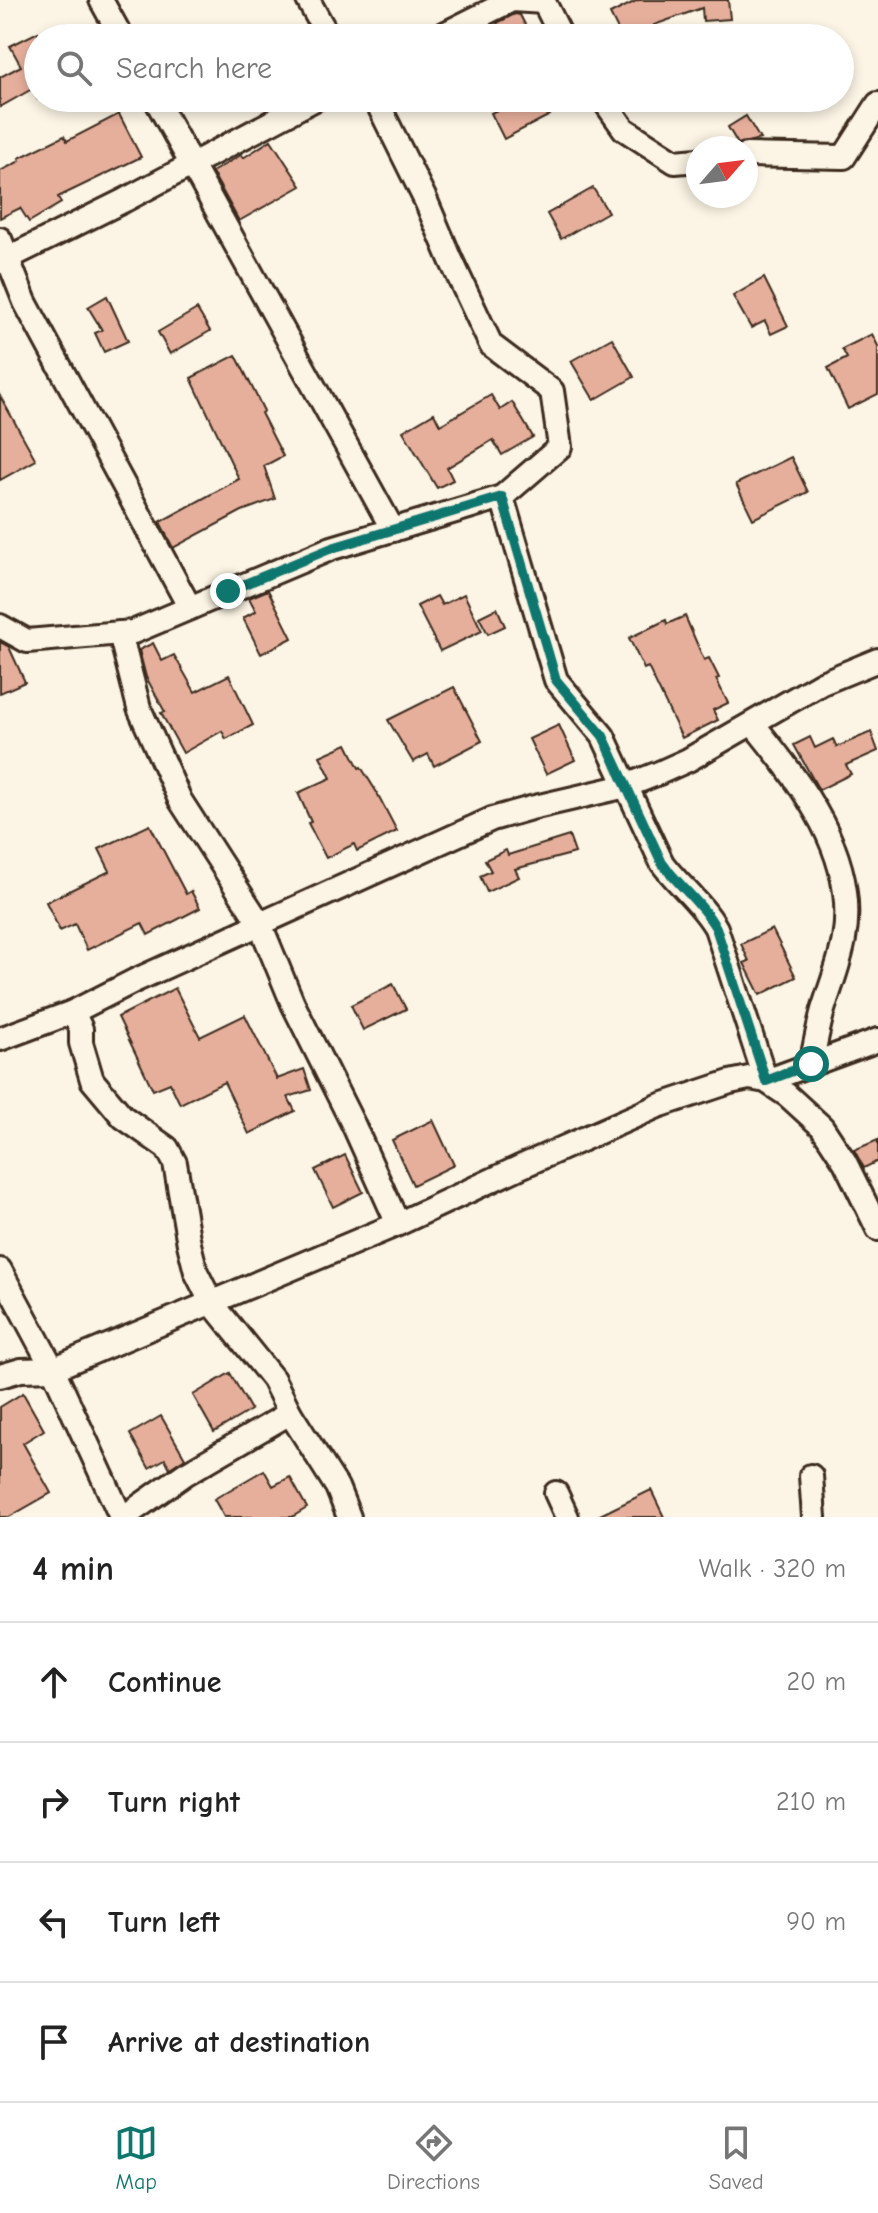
<!DOCTYPE html>
<meta charset="utf-8">
<style>
:root{--surface:#fff;--page:#f2f2f2;--text:#222;--muted:#767676;--line:#e0e0e0;--accent:#0f766e}
body{margin:0;font-family:"Comic Neue",sans-serif;background:var(--page);color:var(--text)}
.compass{position:absolute;left:686px;top:136px;width:72px;height:72px;border-radius:50%;background:var(--surface);box-shadow:0 4px 12px #0003;rotate:62deg}
.stop{position:absolute;width:24px;height:24px;margin:-18px;border:6px solid #0f766e;border-radius:50%;background:#fff}
.stop.end{background:#0f766e;border-color:#fff;box-shadow:0 2px 8px #0008}
.list{margin:0;padding:0;list-style:none}
h2{display:flex;justify-content:space-between;align-items:center;height:104px;margin:0;padding:0 32px;font-size:34px}
h2 small{font-size:26px;font-weight:400;color:var(--muted)}
.list li{display:grid;grid-template-columns:52px 1fr auto;gap:24px;align-items:center;box-sizing:border-box;height:120px;padding:0 32px;border-top:2px solid var(--line)}
.list b{display:block;font-size:30px;white-space:nowrap}
.list em{font-size:26px;font-style:normal;color:var(--muted)}
.icon{flex:none;width:44px;height:44px;fill:none;stroke:currentColor;stroke-width:2;stroke-linecap:round;stroke-linejoin:round}
.map{position:relative;flex:none;width:878px;height:1517px;overflow:hidden}
.search{position:absolute;background:var(--surface);box-shadow:0 4px 12px #0003;left:24px;right:24px;top:24px;height:88px;display:flex;align-items:center;gap:20px;box-sizing:border-box;padding:0 28px;border-radius:44px;color:var(--muted);font-size:30px}
.sheet{height:584px;background:var(--surface)}
nav{display:flex;justify-content:space-around;align-items:center;box-sizing:border-box;height:112px;border-top:2px solid var(--line);background:var(--surface);font-size:22px;color:var(--muted)}
nav a{display:grid;justify-items:center;gap:4px}
nav .on{color:var(--accent)}
.map>svg:first-child{display:block}
.building{fill:#e6af9c;stroke:#3b2a1e;stroke-width:2}
.lines{fill:none;stroke-linecap:round;stroke-linejoin:round}
.minor-casing{stroke:#3b2a1e;stroke-width:28}
.minor{stroke:#fcf5e5;stroke-width:22}
.route{stroke:#0f766e;stroke-width:10}
</style>
<div class="map">
<svg width="878" height="1517" viewBox="0 0 878 1517">
<rect width="100%" height="100%" fill="#fcf5e5"/>
<filter id="ink" filterUnits="userSpaceOnUse"><feTurbulence type="fractalNoise" baseFrequency=".0125" numOctaves="2"/><feDisplacementMap in="SourceGraphic" scale="16" xChannelSelector="R" yChannelSelector="G"/><feConvolveMatrix kernelMatrix="1 2 1 2 8 2 1 2 1" color-interpolation-filters="sRGB"/></filter>
<g filter="url(#ink)">
<!-- building -->
<g class="building">
<path d="M 638,0 L 728,0 L 730,19 L 703,21 L 702,8 L 654,25 L 661,38 L 622,38 L 610,14 Z"/>
<path d="M 515,14 L 520,15 L 532,38 L 504,38 L 497,23 Z"/>
<path d="M 38,32 L 38,100 L 32,89 L 0,107 L 0,77 L 21,66 L 10,46 Z"/>
<path d="M 521,98 L 541,98 L 550,115 L 504,139 L 491,113 Z"/>
<path d="M 119,114 L 141,157 L 58,197 L 61,203 L 29,222 L 20,208 L 0,218 L 0,171 L 20,161 L 19,158 L 64,136 L 67,141 Z"/>
<path d="M 746,116 L 760,139 L 738,144 L 728,127 Z"/>
<path d="M 271,140 L 301,186 L 239,221 L 212,172 L 241,155 L 243,158 Z"/>
<path d="M 593,188 L 608,212 L 561,239 L 547,214 Z"/>
<path d="M 764,278 L 788,326 L 771,334 L 765,321 L 751,328 L 733,296 Z"/>
<path d="M 107,296 L 128,341 L 104,352 L 95,333 L 102,330 L 88,307 Z"/>
<path d="M 197,309 L 210,331 L 170,354 L 158,332 Z"/>
<path d="M 872,334 L 878,346 L 878,394 L 848,409 L 828,368 L 847,358 L 842,349 Z"/>
<path d="M 612,338 L 634,377 L 594,400 L 571,361 Z"/>
<path d="M 236,355 L 264,411 L 261,413 L 283,456 L 264,466 L 275,499 L 242,511 L 173,548 L 160,522 L 239,479 L 191,378 Z"/>
<path d="M 491,395 L 500,410 L 512,402 L 533,437 L 502,455 L 493,440 L 447,468 L 453,480 L 437,488 L 403,431 L 434,413 L 440,425 Z"/>
<path d="M 0,396 L 36,460 L 0,480 Z"/>
<path d="M 791,457 L 808,492 L 753,519 L 736,484 Z"/>
<path d="M 268,590 L 292,638 L 261,654 L 243,618 L 256,611 L 249,598 Z"/>
<path d="M 464,594 L 482,631 L 440,651 L 417,606 L 437,596 L 442,605 Z"/>
<path d="M 497,608 L 505,626 L 488,634 L 479,617 Z"/>
<path d="M 685,616 L 704,660 L 709,658 L 719,678 L 716,679 L 728,703 L 713,710 L 718,720 L 682,738 L 648,667 L 644,669 L 629,638 L 666,620 L 667,624 Z"/>
<path d="M 0,642 L 9,647 L 25,682 L 0,693 Z"/>
<path d="M 153,643 L 162,661 L 174,655 L 195,692 L 229,675 L 253,725 L 226,739 L 222,731 L 183,753 L 161,713 L 165,712 L 146,677 L 139,650 Z"/>
<path d="M 454,687 L 482,741 L 434,766 L 428,754 L 413,762 L 388,720 Z"/>
<path d="M 559,725 L 575,760 L 546,774 L 529,739 Z"/>
<path d="M 871,732 L 878,751 L 846,765 L 851,774 L 819,790 L 794,745 L 810,737 L 815,748 L 833,739 L 837,747 Z"/>
<path d="M 347,744 L 359,768 L 361,767 L 376,791 L 397,831 L 357,851 L 354,844 L 326,858 L 308,823 L 311,822 L 298,793 L 331,778 L 320,756 Z"/>
<path d="M 150,825 L 186,894 L 191,891 L 200,908 L 148,935 L 142,923 L 87,950 L 75,924 L 60,931 L 46,902 L 110,871 L 99,849 Z"/>
<path d="M 569,836 L 575,853 L 515,869 L 519,877 L 487,892 L 480,876 L 491,871 L 485,860 L 506,850 L 508,855 Z"/>
<path d="M 772,929 L 796,977 L 760,995 L 744,963 L 749,961 L 741,944 Z"/>
<path d="M 393,984 L 406,1009 L 363,1030 L 351,1005 Z"/>
<path d="M 175,988 L 200,1037 L 245,1015 L 277,1079 L 304,1069 L 311,1090 L 288,1097 L 295,1111 L 249,1134 L 224,1082 L 180,1104 L 170,1083 L 153,1090 L 118,1017 Z"/>
<path d="M 433,1120 L 454,1165 L 413,1185 L 392,1140 Z"/>
<path d="M 878,1140 L 878,1161 L 864,1168 L 854,1150 Z"/>
<path d="M 345,1155 L 363,1192 L 333,1207 L 315,1170 Z"/>
<path d="M 230,1373 L 251,1410 L 214,1432 L 193,1395 Z"/>
<path d="M 23,1393 L 44,1430 L 23,1443 L 51,1493 L 9,1517 L 0,1517 L 0,1407 Z"/>
<path d="M 161,1416 L 185,1458 L 170,1468 L 165,1459 L 149,1468 L 130,1434 Z"/>
<path d="M 264,1470 L 273,1486 L 290,1477 L 307,1508 L 292,1517 L 224,1517 L 214,1499 Z"/>
<path d="M 651,1490 L 664,1517 L 596,1517 Z"/>
</g>
<g class="lines">
<!-- minor casing -->
<g class="minor-casing">
<g id="minor">
<path d="M 101,0 L 122,38"/>
<path d="M 308,0 L 329,38"/>
<path d="M 436,38 L 512,0 L 544,2 L 562,38"/>
<path d="M 155,98 L 393,530"/>
<path d="M 602,98 L 624,129 L 675,162 L 698,160"/>
<path d="M 746,155 L 844,157 L 878,104"/>
<path d="M 0,239 L 25,302 L 190,608"/>
<path d="M 0,262 L 125,200 L 317,98"/>
<path d="M 502,497 L 556,680 L 603,736 L 662,863 C 679,886 702,903 716,928 L 766,1081 L 878,1040"/>
<path d="M 0,626 L 27,641 L 133,632 L 332,548 L 502,497 L 560,447 L 552,391 L 491,345 L 451,260 L 426,201 L 375,98"/>
<path d="M 120,633 L 139,708 L 180,800 L 260,924 L 293,1004 L 354,1126 L 398,1224"/>
<path d="M 753,724 C 801,783 859,857 844,939 C 840,963 830,987 823,1010 C 818,1028 815,1046 811,1064"/>
<path d="M 73,1012 L 81,1029 L 81,1043 L 92,1080 L 123,1117 L 167,1148 L 175,1163 L 189,1244 L 196,1272 L 211,1302 L 273,1379 L 290,1413 L 337,1487 L 349,1517"/>
<path d="M 0,1039 L 73,1012 L 134,981 L 492,819 L 531,808 L 626,786 L 659,773 L 688,760 L 822,683 L 878,660"/>
<path d="M 0,1270 L 53,1369 L 121,1517"/>
<path d="M 0,1376 L 21,1370 L 53,1369 L 398,1224 L 520,1167 L 658,1106 L 730,1082 L 749,1078 L 766,1081 L 787,1095 L 822,1127 L 845,1162 L 878,1229"/>
<path d="M 811,1476 L 814,1517"/>
<path d="M 556,1493 L 567,1517"/>
<path d="M 124,1517 L 185,1474 L 290,1413"/>
</g>
</g>
<!-- minor -->
<use href="#minor" class="minor"/>
</g>
</g>
<g class="lines" filter="url(#ink)">
<!-- route -->
<path class="route" d="M 228,591 L 332,548 L 502,497 L 556,680 L 603,736 L 662,863 C 679,886 702,903 716,928 L 766,1081 L 811,1064"/>
</g>
</svg>
<svg class="compass" viewBox="-18 -18 36 36"><path d="M0-13l5 13h-10z" fill="#e53935"/><path d="M0 13l5-13h-10z" fill="#767676"/></svg>
<div class="stop" style="left:811px;top:1064px"></div>
<div class="stop end" style="left:228px;top:591px"></div>
<div class="search"><svg class="icon" aria-label="search" viewBox="0 0 24 24"><circle cx="10" cy="10" r="6"/><path d="M15 15l6 6"/></svg>Search here</div>
</div>
<section class="sheet">
<h2>4 min<small>Walk · 320 m</small></h2>
<ul class="list">
<li><svg class="icon" aria-label="ahead" viewBox="0 0 24 24"><path d="M12 20V5M6 11l6-6 6 6"/></svg><div><b>Continue</b></div><em>20 m</em></li>
<li><svg class="icon" aria-label="right" viewBox="0 0 24 24"><path d="M7 20v-9h11M14 6l5 5-5 5"/></svg><div><b>Turn right</b></div><em>210 m</em></li>
<li><svg class="icon" aria-label="left" viewBox="0 0 24 24"><path d="M17 20v-9H6M10 6l-5 5 5 5"/></svg><div><b>Turn left</b></div><em>90 m</em></li>
<li><svg class="icon" aria-label="arrive" viewBox="0 0 24 24"><path d="M6 21V4h12l-3 4 3 4H6"/></svg><div><b>Arrive at destination</b></div></li>
</ul>
</section>
<nav>
<a class="on"><svg class="icon" aria-label="map" viewBox="0 0 24 24"><path d="M3 6l6-2 6 2 6-2v14l-6 2-6-2-6 2zM9 4v14M15 6v14"/></svg>Map</a>
<a><svg class="icon" aria-label="directions" viewBox="0 0 24 24"><path d="M12 3l9 9-9 9-9-9zM9 14v-3h6M13 9l2 2-2 2"/></svg>Directions</a>
<a><svg class="icon" aria-label="saved" viewBox="0 0 24 24"><path d="M7 4h10v16l-5-4-5 4z"/></svg>Saved</a>
</nav>
